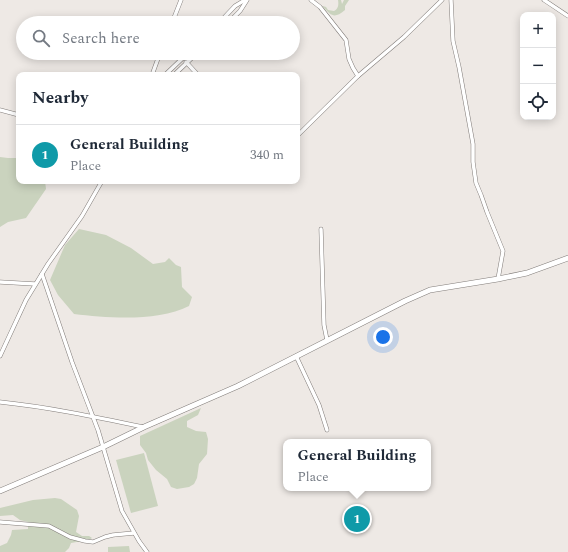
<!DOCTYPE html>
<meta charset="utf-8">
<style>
:root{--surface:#fff;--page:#f6f6f7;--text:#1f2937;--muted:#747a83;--line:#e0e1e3;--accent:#916811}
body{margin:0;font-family:Spectral,serif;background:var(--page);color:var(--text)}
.controls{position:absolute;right:12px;top:12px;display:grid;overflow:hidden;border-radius:8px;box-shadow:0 2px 10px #0003}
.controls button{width:36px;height:36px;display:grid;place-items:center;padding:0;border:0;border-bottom:1px solid var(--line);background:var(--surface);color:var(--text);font:20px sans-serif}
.you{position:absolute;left:383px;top:337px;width:14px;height:14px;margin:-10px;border:3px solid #fff;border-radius:50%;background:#1a73e8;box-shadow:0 0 0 6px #1a73e833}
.badge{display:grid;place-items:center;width:26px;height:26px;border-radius:50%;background:var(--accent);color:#fff;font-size:13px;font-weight:700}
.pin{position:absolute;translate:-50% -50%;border:2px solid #fff;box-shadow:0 1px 4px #0006}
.popup{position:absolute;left:283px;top:439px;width:148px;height:52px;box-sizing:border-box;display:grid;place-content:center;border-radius:8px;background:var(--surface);filter:drop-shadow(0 1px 3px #0005);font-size:13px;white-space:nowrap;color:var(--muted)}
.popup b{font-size:15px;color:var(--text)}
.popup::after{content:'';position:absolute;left:50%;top:100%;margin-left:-8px;border:8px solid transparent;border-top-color:var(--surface)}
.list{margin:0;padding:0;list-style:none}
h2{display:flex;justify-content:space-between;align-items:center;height:52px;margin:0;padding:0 16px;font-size:17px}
h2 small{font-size:13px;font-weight:400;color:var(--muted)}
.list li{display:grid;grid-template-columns:26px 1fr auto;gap:12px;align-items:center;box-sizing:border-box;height:60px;padding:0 16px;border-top:1px solid var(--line)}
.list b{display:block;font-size:15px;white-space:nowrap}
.list p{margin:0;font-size:13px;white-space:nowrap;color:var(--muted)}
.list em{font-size:13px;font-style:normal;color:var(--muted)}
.icon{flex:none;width:22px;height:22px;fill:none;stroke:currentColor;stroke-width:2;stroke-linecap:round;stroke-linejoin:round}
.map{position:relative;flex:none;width:568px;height:552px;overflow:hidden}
.search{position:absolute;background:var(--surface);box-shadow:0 2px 10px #0003;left:16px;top:16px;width:284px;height:44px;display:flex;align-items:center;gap:10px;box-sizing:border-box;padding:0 14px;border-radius:22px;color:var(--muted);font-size:15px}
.panel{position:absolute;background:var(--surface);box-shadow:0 2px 10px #0003;left:16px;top:72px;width:284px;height:112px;border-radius:8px}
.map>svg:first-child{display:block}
.green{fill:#cad3be}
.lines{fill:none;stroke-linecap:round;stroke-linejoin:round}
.street-casing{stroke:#827d7a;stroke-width:4.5}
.secondary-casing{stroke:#827d7a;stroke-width:6}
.street{stroke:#fff;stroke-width:3.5}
.secondary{stroke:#fff;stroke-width:5}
</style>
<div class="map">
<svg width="568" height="552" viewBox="0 0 568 552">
<rect width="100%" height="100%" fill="#eee9e5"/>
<!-- green -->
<g class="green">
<path d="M 338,0 L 341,0 L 342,4 L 344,0 L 349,0 L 345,6 L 345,10 C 334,19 332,16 323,7 L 323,6 L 326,7 L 328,10 L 334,11 C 338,9 339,5 338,0 Z"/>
<path d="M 0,157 L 8,158 L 19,158 L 19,181 L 45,181 L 46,189 L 26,218 L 8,222 L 0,227 Z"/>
<path d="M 79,229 L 106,235 L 131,248 L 153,264 L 165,262 L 169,258 L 176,265 L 181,267 L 182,287 L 192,297 L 189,306 C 158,322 108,318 74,314 L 58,295 L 50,280 L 65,245 Z"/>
<path d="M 201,408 L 198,415 L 187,421 L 187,427 L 196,431 L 206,432 L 208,439 L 207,454 L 199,464 L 197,478 L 194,484 L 189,487 L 177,489 L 171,487 L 167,479 L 156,470 L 148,460 L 146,453 L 140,445 L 140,436 Z"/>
<path d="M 144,453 L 158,506 L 131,513 L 116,460 Z"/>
<path d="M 55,498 L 61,499 L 77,510 L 79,516 L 76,532 L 82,536 L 89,536 L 92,538 L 89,540 L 71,543 L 69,548 L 65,552 L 0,552 L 0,546 L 7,543 L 11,535 L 12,530 L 28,529 L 28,522 L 20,520 L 13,515 L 0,516 L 0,508 L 33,500 Z"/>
<path d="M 129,546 L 130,552 L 108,552 L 108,547 Z"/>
</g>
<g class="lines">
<!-- street casing -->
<g class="street-casing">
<g id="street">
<path d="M 311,0 L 320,7 L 346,40 L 349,59 L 353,68 L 358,76"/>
<path d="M 451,0 L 453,41 L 459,67 L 473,144 L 473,162 L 476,183 L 481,195 L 487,212 L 503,251 L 498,279"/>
<path d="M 544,0 L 568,16"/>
<path d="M 172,23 L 181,0"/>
<path d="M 219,23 L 235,6 L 245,0"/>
<path d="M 228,23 L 240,11 L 247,0"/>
<path d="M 186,62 L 198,75"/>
<path d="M 152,75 L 160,53"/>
<path d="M 165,75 L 188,53"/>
<path d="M 174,75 L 197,53"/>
<path d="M 0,110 L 19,115"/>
<path d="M 297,136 L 358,76 L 404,37 L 442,0"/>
<path d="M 321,229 L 324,325 L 327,340"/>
<path d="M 42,274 L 72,362 L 98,430 L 122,511 L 139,541 L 147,552"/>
<path d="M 0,282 L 35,284"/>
<path d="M 0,356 L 26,300 L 48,264 L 82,216 L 102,181"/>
<path d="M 296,356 L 319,405 L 327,430"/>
<path d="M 0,402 C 48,407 96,417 143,427"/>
<path d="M 0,522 L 49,526 L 70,537 L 85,541 L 93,542 L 105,537 L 113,535 L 134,533"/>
</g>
</g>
<!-- secondary casing -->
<g class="secondary-casing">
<path id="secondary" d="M 0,491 L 103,447 L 144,427 L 238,386 L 405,301 L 430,290 L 498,279 L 527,273 L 568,258"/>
</g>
<!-- street -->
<use href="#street" class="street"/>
<!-- secondary -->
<use href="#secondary" class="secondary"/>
</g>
</svg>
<div class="controls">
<button>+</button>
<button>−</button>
<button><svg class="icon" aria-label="locate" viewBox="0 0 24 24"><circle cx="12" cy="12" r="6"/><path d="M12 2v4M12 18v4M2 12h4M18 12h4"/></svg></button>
</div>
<div class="you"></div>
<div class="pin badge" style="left:357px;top:519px;background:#0f9aa8">1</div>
<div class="popup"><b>General Building</b>Place</div>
<div class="search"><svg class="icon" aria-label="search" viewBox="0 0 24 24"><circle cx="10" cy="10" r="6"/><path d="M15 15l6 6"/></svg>Search here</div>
<section class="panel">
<h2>Nearby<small></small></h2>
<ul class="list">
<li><span class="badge" style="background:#0f9aa8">1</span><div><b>General Building</b><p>Place</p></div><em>340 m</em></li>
</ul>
</section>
</div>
